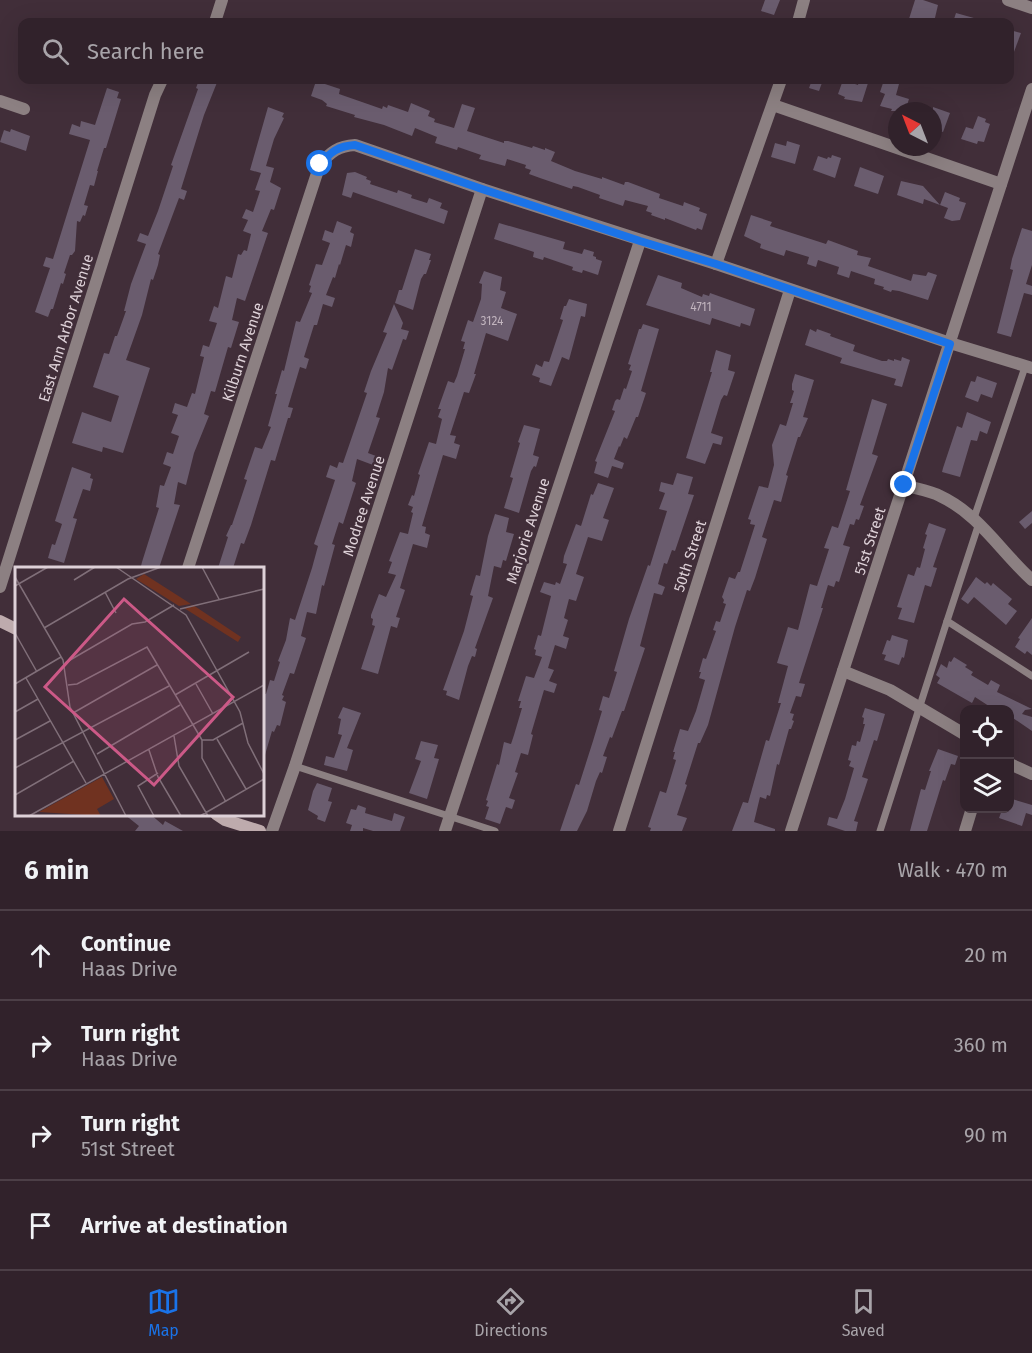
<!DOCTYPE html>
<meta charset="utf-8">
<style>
:root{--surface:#31222b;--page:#392a33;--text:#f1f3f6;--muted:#a8a4a9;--line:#4c3f47;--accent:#1a73e8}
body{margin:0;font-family:"Fira Sans",sans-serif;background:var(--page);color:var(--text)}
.controls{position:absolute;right:18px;bottom:18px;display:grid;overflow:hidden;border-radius:12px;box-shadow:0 6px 24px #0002}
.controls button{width:54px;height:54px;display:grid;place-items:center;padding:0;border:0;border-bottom:2px solid var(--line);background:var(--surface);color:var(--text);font:30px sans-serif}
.compass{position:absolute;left:888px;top:102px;width:54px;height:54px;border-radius:50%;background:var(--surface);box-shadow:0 6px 24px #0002;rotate:318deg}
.stop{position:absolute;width:18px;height:18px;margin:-14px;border:4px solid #1a73e8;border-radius:50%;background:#fff}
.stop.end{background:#1a73e8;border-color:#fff;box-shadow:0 2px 6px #0008}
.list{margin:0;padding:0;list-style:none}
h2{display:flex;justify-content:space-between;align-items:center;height:78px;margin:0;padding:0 24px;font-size:26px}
h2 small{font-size:20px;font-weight:400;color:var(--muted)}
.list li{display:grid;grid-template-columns:39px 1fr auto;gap:18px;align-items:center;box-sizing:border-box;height:90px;padding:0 24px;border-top:2px solid var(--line)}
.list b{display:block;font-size:22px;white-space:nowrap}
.list p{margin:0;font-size:20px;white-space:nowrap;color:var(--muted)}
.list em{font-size:20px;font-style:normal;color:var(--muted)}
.icon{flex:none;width:33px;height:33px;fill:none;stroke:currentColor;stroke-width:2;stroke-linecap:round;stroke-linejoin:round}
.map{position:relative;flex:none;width:1032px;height:831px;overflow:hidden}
.search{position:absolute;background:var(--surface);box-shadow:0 6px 24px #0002;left:18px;right:18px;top:18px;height:66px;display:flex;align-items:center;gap:15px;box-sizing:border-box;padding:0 21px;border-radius:12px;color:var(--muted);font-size:22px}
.sheet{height:438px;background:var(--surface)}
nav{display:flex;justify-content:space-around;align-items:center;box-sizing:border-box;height:84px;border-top:2px solid var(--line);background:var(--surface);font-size:16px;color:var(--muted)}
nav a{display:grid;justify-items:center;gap:3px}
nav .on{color:var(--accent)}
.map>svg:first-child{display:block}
.building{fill:#6a5c6e}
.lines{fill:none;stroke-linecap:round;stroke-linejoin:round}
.lane{stroke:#8c8082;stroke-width:7}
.street{stroke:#8c8082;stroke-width:12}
.secondary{stroke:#beabad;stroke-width:12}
.route{stroke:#1a73e8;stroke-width:8}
.labels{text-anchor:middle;stroke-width:5;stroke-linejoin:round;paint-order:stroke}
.number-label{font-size:12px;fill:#c1b4be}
.street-label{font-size:15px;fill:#ded1d8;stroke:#412e39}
.inset-road{fill:none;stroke:#806f79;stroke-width:1.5}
.view{fill:#cc5987;fill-opacity:0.15;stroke:#cc5987;stroke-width:3}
.inset-edge{fill:none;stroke:#ded1d8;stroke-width:3}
</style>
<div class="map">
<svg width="1032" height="831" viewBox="0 0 1032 831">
<rect width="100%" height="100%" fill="#412e39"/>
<!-- building -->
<g class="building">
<path d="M 765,0 L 780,0 L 774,15 L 761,11 Z"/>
<path d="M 915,0 L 923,0 L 938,5 L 934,22 L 908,22 Z"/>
<path d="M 956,13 L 981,20 L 981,22 L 953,22 Z"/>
<path d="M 1010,30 L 1021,33 L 1011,60 L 1010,60 Z"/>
<path d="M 199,80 L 218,80 L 204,115 L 181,189 L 187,191 L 184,200 L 179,198 L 158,254 L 160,255 L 158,265 L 153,280 L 151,279 L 142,315 L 126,360 L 150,368 L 123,453 L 103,447 L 102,452 L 72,443 L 82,412 L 111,422 L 119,396 L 93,387 L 104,353 L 109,354 L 115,336 L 117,336 L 126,311 L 124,311 L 131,284 L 146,244 L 137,241 L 140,233 L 148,236 L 158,211 L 173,166 L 171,165 L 198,89 L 196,88 Z"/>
<path d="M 812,80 L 823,80 L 819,91 L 809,88 Z"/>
<path d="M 843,80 L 858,85 L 859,80 L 868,83 L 862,102 L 844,99 L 845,97 L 838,94 Z"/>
<path d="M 884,80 L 899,84 L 896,95 L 909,99 L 905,111 L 891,111 L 892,109 L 880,106 L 885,94 L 880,92 Z"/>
<path d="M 316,81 L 340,89 L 339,94 L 382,109 L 383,106 L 387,108 L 388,105 L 408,112 L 411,103 L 430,111 L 428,116 L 435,119 L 434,122 L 454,128 L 462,104 L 475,108 L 467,131 L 504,143 L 504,141 L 508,141 L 532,148 L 533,146 L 545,150 L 545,148 L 555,152 L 551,161 L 575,171 L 602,179 L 602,177 L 624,185 L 625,182 L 628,182 L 660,194 L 659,198 L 683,206 L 684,202 L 700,208 L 699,211 L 707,214 L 702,230 L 697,228 L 696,230 L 665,218 L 665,220 L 651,215 L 652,213 L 646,211 L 648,206 L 625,200 L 623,206 L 599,198 L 600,195 L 578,187 L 573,186 L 572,189 L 540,178 L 529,174 L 531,170 L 525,168 L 526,165 L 507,159 L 505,166 L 479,159 L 481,155 L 458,147 L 457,150 L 435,143 L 437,137 L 415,128 L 412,136 L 384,125 L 354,117 L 355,115 L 326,106 L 327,104 L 322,100 L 311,96 Z"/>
<path d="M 107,88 L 119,92 L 117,98 L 121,99 L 106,148 L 104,148 L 97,171 L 98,171 L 94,186 L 90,185 L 84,205 L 88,206 L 85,216 L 83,215 L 80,222 L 77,221 L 75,251 L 72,255 L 70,255 L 64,273 L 66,274 L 63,284 L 61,283 L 53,309 L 51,309 L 48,317 L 35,312 L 50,268 L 43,266 L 46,257 L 53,259 L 90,140 L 69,134 L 72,124 L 80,127 L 81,121 L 95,125 Z"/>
<path d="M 268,107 L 284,113 L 282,117 L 284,118 L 274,139 L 266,166 L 274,168 L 270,182 L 281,188 L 274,210 L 271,209 L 262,231 L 268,233 L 245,301 L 237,298 L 232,320 L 239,322 L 231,348 L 228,347 L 215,392 L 211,391 L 204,414 L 209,416 L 194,453 L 186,485 L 178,482 L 174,504 L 180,505 L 159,568 L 148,568 L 141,566 L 142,562 L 159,508 L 156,507 L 160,485 L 164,486 L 171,467 L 163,464 L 167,452 L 173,454 L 179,436 L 171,433 L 178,415 L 172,413 L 175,403 L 187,407 L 192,393 L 195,394 L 204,357 L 200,356 L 203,345 L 209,347 L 217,323 L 209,321 L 214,306 L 218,308 L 226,276 L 232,278 L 238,254 L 241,255 L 244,250 L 247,251 L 251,234 L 243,231 L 248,220 L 242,218 L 246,209 L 253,212 L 260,191 L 255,190 L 261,173 L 250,170 Z"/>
<path d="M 933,107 L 950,113 L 943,132 L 933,128 Z"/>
<path d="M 978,116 L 986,119 L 985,122 L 990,124 L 984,142 L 978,141 L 977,144 L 961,139 L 966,127 L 973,129 Z"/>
<path d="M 11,129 L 30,136 L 26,151 L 0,142 L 4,130 L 10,132 Z"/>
<path d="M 787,141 L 800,145 L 795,164 L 771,157 L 775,143 L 786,146 Z"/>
<path d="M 832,155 L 841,158 L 835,178 L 813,170 L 818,156 L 827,159 L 828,157 L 831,158 Z"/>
<path d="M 860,167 L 884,176 L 878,194 L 854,186 Z"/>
<path d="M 355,172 L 367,177 L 366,179 L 371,181 L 370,184 L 397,193 L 398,190 L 412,195 L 411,198 L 427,203 L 429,198 L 442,203 L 440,208 L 448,211 L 444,224 L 353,192 L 351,198 L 342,195 L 347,173 Z"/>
<path d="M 901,181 L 923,186 L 940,205 L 924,199 L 923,204 L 897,195 Z"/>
<path d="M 945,192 L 960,198 L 959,201 L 966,203 L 960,220 L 952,221 L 944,218 L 948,208 L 940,205 Z"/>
<path d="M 751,215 L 772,222 L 770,226 L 826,244 L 828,240 L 858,251 L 857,255 L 871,258 L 868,266 L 911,281 L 913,274 L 926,276 L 928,272 L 937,275 L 928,300 L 899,291 L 892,290 L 891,292 L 883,289 L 884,287 L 874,284 L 875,279 L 851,271 L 849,278 L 837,274 L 839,267 L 818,260 L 816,267 L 807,264 L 809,257 L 786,250 L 784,256 L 760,248 L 761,244 L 744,236 Z"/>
<path d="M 337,221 L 352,227 L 350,232 L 354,234 L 351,247 L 346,245 L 340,265 L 339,264 L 335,278 L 333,277 L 326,295 L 335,298 L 332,307 L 323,304 L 317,325 L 314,325 L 304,357 L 309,359 L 306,369 L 300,367 L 288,407 L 293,408 L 290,418 L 288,418 L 275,461 L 271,460 L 251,525 L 244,544 L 241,543 L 233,568 L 218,568 L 228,537 L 226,536 L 231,525 L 232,525 L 247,480 L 244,479 L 255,447 L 262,449 L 271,427 L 268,426 L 277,394 L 275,394 L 278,384 L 282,370 L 284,371 L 296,321 L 300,322 L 312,293 L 309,292 L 311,286 L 309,285 L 316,264 L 322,265 L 330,243 L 322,240 L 325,230 L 333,233 Z"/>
<path d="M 499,223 L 565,242 L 563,249 L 582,254 L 584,249 L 594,252 L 593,256 L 596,257 L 596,259 L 602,261 L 598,275 L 583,270 L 582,273 L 572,270 L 573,267 L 544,257 L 543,260 L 533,257 L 534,252 L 494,239 Z"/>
<path d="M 1022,228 L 1032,231 L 1032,265 L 1026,284 L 1032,286 L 1032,295 L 1024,293 L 1011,337 L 997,333 L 1013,270 L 1010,269 L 1012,259 Z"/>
<path d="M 415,249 L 431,254 L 429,260 L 431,260 L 426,274 L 424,274 L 421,279 L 413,310 L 395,303 L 399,290 L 402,290 Z"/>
<path d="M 484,271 L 502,277 L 500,290 L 506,292 L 501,308 L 517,314 L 508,341 L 486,333 L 474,374 L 476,374 L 469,393 L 464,392 L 450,435 L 456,436 L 454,443 L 460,445 L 456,459 L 443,455 L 422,526 L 426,527 L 425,533 L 430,535 L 427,548 L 413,544 L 400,588 L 405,590 L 396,617 L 400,618 L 397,628 L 391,626 L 378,674 L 361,669 L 375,626 L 372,625 L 373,619 L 371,618 L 371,615 L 379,594 L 386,597 L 396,575 L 388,573 L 392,562 L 389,561 L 400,532 L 408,534 L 413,513 L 411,512 L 413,507 L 408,505 L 412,495 L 414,496 L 420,475 L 418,474 L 429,442 L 436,444 L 442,419 L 438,417 L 441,409 L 438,409 L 448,381 L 454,383 L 457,376 L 465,349 L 463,349 L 465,342 L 461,341 L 468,320 L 473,322 L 481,299 L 482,284 L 479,283 Z"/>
<path d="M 658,275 L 682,283 L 681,288 L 702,297 L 703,294 L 709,296 L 710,293 L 755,309 L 750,326 L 741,323 L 740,327 L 712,318 L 710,325 L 646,305 Z"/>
<path d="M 569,299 L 587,304 L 585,317 L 581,316 L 569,360 L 562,357 L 551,386 L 539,382 L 540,378 L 532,375 L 536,364 L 542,367 L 544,361 L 549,362 L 563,320 L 560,319 L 564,306 L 566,306 Z"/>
<path d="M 394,304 L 403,323 L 401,329 L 409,331 L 406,340 L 403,339 L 392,370 L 388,368 L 384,392 L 376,417 L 380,418 L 368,453 L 376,456 L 373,465 L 357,459 L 352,481 L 356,483 L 343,524 L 339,522 L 332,544 L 335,545 L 324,586 L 322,585 L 316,614 L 307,612 L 301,636 L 306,638 L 294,674 L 290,673 L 282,695 L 284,696 L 282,700 L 286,702 L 280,726 L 277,725 L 274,732 L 272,731 L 265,755 L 262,755 L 262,693 L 266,694 L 270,680 L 274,681 L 280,662 L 278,661 L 286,640 L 290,618 L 295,620 L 312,568 L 318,546 L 314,544 L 335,480 L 326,477 L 330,465 L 337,468 L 339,462 L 343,463 L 367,393 L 364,392 L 371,371 L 387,333 L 383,332 Z"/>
<path d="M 643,324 L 659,329 L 641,391 L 646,393 L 638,417 L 636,417 L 627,439 L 624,437 L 620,447 L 619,446 L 614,459 L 624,463 L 622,469 L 612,466 L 608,478 L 594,473 L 597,462 L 595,461 L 615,411 L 612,410 L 615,401 L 617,399 L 620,400 L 624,388 L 626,389 L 632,371 L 629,370 L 631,365 L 628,364 L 639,329 L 641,329 Z"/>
<path d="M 810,329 L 816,332 L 817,329 L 831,334 L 830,336 L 855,345 L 853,351 L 882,361 L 887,361 L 888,359 L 894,361 L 894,359 L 901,361 L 902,357 L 910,360 L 902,387 L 894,385 L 896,379 L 840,363 L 842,358 L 805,345 Z"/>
<path d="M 716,350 L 731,355 L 728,370 L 735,372 L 727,396 L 724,395 L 721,400 L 711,433 L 723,437 L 721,445 L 713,443 L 705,464 L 686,458 L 712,372 L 710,372 Z"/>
<path d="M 795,374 L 814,380 L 803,417 L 808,418 L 800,437 L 798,437 L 786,475 L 788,476 L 781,502 L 774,500 L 762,537 L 767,539 L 755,578 L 750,591 L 747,590 L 735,627 L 708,725 L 700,743 L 698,743 L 685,784 L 687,785 L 677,815 L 687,818 L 682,831 L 650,831 L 651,828 L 648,827 L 660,791 L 666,793 L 673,770 L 676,760 L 673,759 L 675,752 L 673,752 L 680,729 L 688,731 L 696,711 L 705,680 L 699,678 L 701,672 L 699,672 L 703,658 L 706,659 L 716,631 L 713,630 L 716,621 L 720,622 L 726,604 L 723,603 L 724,600 L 722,597 L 729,577 L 735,579 L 738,572 L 740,572 L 755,525 L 750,524 L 751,520 L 748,519 L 759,486 L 768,488 L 774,465 L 772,445 L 780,424 L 786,426 L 793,403 L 790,403 L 794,391 L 792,390 L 792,384 Z"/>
<path d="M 977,376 L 997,383 L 992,398 L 981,394 L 978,402 L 965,397 L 971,381 L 975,382 Z"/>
<path d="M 872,399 L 887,404 L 872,454 L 878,456 L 860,505 L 864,506 L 859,520 L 856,519 L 854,525 L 850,524 L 843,545 L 850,547 L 839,582 L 836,581 L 834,587 L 828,585 L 821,608 L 823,608 L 799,683 L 805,684 L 801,697 L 796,696 L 790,713 L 794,714 L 792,720 L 794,721 L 791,729 L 789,729 L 779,765 L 777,764 L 770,796 L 767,795 L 766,799 L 760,797 L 754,822 L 775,829 L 775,831 L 732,831 L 743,802 L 748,803 L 766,740 L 769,741 L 781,703 L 778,703 L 788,666 L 777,663 L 785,637 L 788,627 L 798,630 L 810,584 L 817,586 L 829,549 L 824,548 L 832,526 L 838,528 L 850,491 L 846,490 Z"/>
<path d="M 967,412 L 991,422 L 987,434 L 980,431 L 977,441 L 971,440 L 960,477 L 942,472 L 943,468 L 957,426 L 962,428 Z"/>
<path d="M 524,425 L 540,429 L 533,455 L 539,457 L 536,467 L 534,466 L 531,471 L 519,513 L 504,508 L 513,478 L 510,477 L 520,443 L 518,442 Z"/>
<path d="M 72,467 L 91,474 L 90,478 L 93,479 L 90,491 L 83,489 L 73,518 L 77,519 L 64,563 L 48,558 L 52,544 L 55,545 L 62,524 L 55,521 Z"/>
<path d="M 677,473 L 693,477 L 688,494 L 694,495 L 675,551 L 672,550 L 667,564 L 664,563 L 658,584 L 665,587 L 662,595 L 654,593 L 640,646 L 645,648 L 624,711 L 622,711 L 612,738 L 610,737 L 603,756 L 607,757 L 602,773 L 600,772 L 596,781 L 587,811 L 577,831 L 560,831 L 576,784 L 579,785 L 593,741 L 602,711 L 599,710 L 603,696 L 609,698 L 617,672 L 614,671 L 629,619 L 648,565 L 650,566 L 667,511 L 659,509 L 665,493 L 659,491 L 661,482 L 673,485 Z"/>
<path d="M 598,483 L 614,488 L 603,518 L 609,520 L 602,541 L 588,537 L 576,574 L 584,577 L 576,601 L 569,599 L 564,618 L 568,620 L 563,636 L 569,638 L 566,649 L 555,645 L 548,668 L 554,670 L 549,681 L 557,684 L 554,693 L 544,690 L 531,734 L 533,735 L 528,755 L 521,753 L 515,772 L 518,773 L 509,798 L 515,800 L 512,809 L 506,807 L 500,824 L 485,819 L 489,807 L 486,806 L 488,801 L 486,800 L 497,764 L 499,765 L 504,742 L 511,744 L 514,735 L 522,708 L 519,708 L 521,701 L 518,701 L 526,676 L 534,678 L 542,657 L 535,655 L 536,650 L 534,649 L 538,635 L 541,636 L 551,596 L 540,592 L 544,582 L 555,585 L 556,582 L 560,584 L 567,564 L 563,563 L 564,556 L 576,524 L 581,526 L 591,494 L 593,495 Z"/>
<path d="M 1032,511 L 1032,523 L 1025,529 L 1019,522 Z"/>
<path d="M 495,514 L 509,518 L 506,532 L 514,534 L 506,561 L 503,560 L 501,568 L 494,566 L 488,596 L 493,598 L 475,648 L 477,649 L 475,657 L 472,656 L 468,666 L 459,700 L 446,695 L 447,691 L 443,690 L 464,631 L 473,596 L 470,595 L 476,575 L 480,576 L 488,536 Z"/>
<path d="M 929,523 L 946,529 L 933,567 L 937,568 L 931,587 L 925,585 L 914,623 L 898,619 L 902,608 L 897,607 L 908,574 L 914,576 L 917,567 L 920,568 L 925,549 L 923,548 L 927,535 L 925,534 Z"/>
<path d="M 976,577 L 985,584 L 987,582 L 991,586 L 993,583 L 1012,599 L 1008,604 L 1017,611 L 1006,625 L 974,597 L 968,604 L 961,599 Z"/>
<path d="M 1032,618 L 1032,655 L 1027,651 L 1025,654 L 1015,647 L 1020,639 L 1018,638 Z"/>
<path d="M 892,635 L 908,640 L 904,658 L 902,657 L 899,665 L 884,660 L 886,655 L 882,654 L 887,640 L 890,641 Z"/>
<path d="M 954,657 L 967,665 L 965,667 L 973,672 L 971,675 L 988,685 L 991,680 L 1000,685 L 997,692 L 1032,709 L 1025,710 L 1022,714 L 1032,717 L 1032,731 L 1010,716 L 1010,710 L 995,710 L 975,697 L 972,703 L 937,683 L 940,678 L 936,675 L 941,664 L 947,668 L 949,661 L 951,662 Z"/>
<path d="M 343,707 L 361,713 L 347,748 L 353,750 L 347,771 L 324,765 L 326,756 L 334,758 L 342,735 L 338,734 L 341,719 L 338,718 Z"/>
<path d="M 865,708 L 885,714 L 877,741 L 874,740 L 862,777 L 868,779 L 854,821 L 858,822 L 856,831 L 845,831 L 827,825 L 829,817 L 837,819 L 845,799 L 854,768 L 849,766 L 851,761 L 848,760 L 852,745 L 856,746 L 857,741 L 860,742 L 865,724 L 863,724 L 864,718 L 862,717 Z"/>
<path d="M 421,741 L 438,745 L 434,758 L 439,759 L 427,799 L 409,793 L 421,761 L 415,759 Z"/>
<path d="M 938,749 L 958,756 L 955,765 L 951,764 L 945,781 L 943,780 L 927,831 L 910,831 L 921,789 L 925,790 L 931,771 L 929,771 Z"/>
<path d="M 317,783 L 332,788 L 328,801 L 332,802 L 325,822 L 317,819 L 318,816 L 308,810 L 313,791 Z"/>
<path d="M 1012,799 L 1032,805 L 1032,815 L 1026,813 L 1022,826 L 999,818 L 1002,810 L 1008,812 Z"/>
<path d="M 358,805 L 366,808 L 365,813 L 392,821 L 394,813 L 405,817 L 400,831 L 373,831 L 363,828 L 363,831 L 350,831 L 352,825 L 346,823 L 351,809 L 356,810 Z"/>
<path d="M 124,814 L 150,814 L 163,825 L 165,821 L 183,831 L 135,831 L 139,826 Z"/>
</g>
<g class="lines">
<!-- lane -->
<g class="lane">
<path d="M 974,518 L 1025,367"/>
<path d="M 979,523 L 947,621 L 1032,676"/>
<path d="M 295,766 L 495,831"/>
<path d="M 880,831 L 947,621"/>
</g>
<!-- street -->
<g class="street">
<path d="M 1008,0 L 1032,8"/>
<path d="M 215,22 L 222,0"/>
<path d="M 798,22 L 804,0"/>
<path d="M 0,101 L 24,109"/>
<path d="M 773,105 L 1001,184"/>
<path d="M 716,264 L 781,80"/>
<path d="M 904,485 C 916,489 929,490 940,496 C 979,514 1001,552 1032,580"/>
<path d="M 188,568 L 320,164 C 331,152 338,146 355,145 L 482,189 L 716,264 L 950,343 L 1032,368"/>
<path d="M 0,587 L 155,95 L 162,80"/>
<path d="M 843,671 L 890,690 L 964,734"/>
<path d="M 1010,764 L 1032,774"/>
<path d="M 272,831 L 295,766 L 482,189"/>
<path d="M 445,831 L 640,241"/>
<path d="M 619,831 L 790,290"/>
<path d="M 791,831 L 1032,89"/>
<path d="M 965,831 L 972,808"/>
</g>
<!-- secondary -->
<g class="secondary">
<path d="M 0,621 L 16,629"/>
<path d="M 216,814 L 225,820 L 260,831"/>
</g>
</g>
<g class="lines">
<!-- route -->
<path class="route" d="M 320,164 C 331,152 338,146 355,145 L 482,189 L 640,241 L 716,264 L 950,344 L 904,485"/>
</g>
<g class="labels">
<!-- number labels -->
<g class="number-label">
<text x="701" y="311">4711</text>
<text x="492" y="325">3124</text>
</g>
<!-- street labels -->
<g class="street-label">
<text transform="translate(66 328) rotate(-73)" y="5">East Ann Arbor Avenue</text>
<text transform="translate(243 352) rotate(-72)" y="5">Kilburn Avenue</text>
<text transform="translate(364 506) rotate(-72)" y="5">Modree Avenue</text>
<text transform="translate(528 531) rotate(-72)" y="5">Marjorie Avenue</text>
<text transform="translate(870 541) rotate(-72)" y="5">51st Street</text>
<text transform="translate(690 556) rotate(-72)" y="5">50th Street</text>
</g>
</g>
<!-- overview -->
<g transform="translate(15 567)">
<rect width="249" height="249" fill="#412e39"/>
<path d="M 129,7 L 176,37 L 164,39 L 121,12 ZM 178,38 L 226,70 L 223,75 L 169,41 ZM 87,210 L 99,232 L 82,242 L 86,249 L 24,245 Z" fill="#703220"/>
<path class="inset-road" d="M 101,0 L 171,48 L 225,145 L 233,176 L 249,207M 187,0 L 204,32M 0,10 L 48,93 L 55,140 L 111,249M 59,13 L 80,0M 0,19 L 33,0M 90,25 L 101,46M 165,42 L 249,22M 29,61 L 113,12 L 146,0M 0,66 L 22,105M 50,96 L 117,57 L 130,55 L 159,38M 11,111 L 71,216M 0,117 L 46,90M 181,117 L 198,147M 53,118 L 62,117 L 132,80 L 187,173M 160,128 L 234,85M 0,145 L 23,132M 58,146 L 142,98M 159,169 L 164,199 L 193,249M 202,172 L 231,222M 0,173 L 35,154M 187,173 L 187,191 L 211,235M 187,173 L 198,173 L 228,156M 134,183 L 143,210 L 166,249M 82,187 L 165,138M 0,201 L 154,119M 0,228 L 59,194M 14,249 L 249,118M 139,249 L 123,219 L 143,206M 185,249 L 249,212"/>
<path class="view" d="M 109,32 L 218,130 L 139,218 L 30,120 Z"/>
<rect width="249" height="249" class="inset-edge"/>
</g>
</svg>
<div class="controls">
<button><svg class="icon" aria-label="locate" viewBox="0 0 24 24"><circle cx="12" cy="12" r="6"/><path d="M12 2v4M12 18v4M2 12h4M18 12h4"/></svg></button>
<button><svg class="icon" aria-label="layers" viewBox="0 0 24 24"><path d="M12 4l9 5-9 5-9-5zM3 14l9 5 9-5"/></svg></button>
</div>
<svg class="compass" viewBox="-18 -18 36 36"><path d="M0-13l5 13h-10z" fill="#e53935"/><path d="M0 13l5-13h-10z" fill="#a8a4a9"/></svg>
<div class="stop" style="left:320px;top:164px"></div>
<div class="stop end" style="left:904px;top:485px"></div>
<div class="search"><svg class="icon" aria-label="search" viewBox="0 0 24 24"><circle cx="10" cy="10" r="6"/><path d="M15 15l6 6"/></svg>Search here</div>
</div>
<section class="sheet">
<h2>6 min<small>Walk · 470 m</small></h2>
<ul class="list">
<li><svg class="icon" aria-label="ahead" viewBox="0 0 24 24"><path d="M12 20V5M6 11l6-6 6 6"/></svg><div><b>Continue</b><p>Haas Drive</p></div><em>20 m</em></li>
<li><svg class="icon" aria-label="right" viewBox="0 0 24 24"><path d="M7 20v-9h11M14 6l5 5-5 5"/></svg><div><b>Turn right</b><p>Haas Drive</p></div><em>360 m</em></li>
<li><svg class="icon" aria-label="right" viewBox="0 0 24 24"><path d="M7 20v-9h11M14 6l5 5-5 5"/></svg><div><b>Turn right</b><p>51st Street</p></div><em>90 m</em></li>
<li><svg class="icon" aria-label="arrive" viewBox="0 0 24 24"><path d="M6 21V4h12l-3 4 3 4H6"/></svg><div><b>Arrive at destination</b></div></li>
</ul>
</section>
<nav>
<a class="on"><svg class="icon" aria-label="map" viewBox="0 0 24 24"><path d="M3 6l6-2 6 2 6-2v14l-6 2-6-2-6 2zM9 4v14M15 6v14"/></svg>Map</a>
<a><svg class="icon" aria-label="directions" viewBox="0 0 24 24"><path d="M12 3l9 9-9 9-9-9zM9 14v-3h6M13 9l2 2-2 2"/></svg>Directions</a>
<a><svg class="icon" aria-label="saved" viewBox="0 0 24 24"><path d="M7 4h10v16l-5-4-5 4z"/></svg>Saved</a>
</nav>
